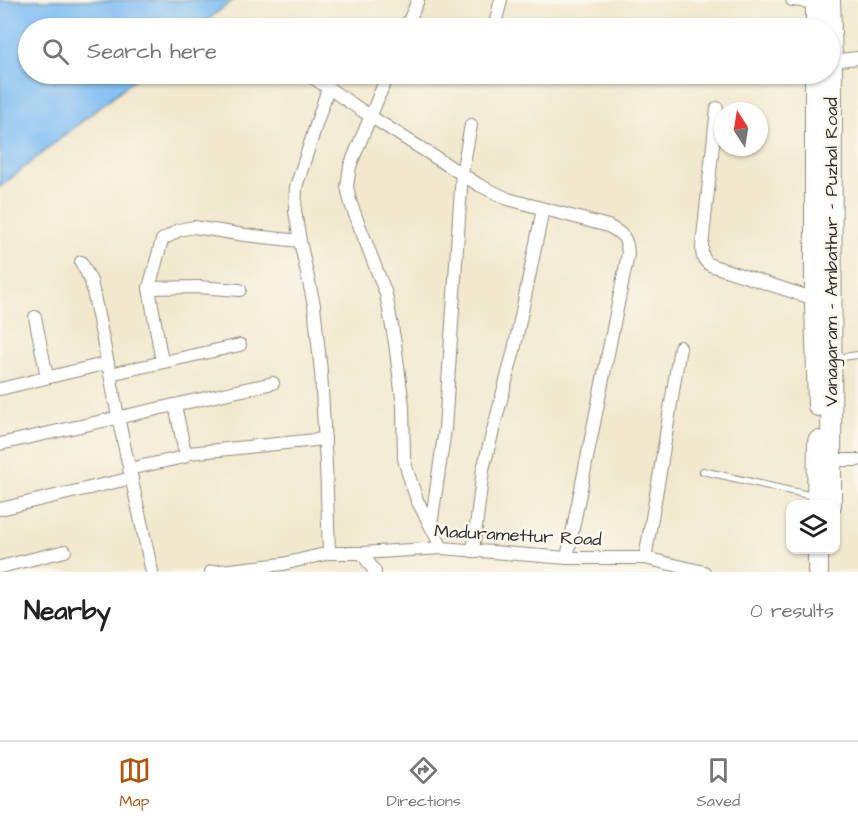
<!DOCTYPE html>
<style>
:root{--surface:#fff;--page:#f6f6f6;--text:#222;--muted:#767676;--line:#e0e0e0;--accent:#b45309}
body{margin:0;font-family:"Architects Daughter",sans-serif;background:var(--page);color:var(--text)}
.controls{position:absolute;right:18px;bottom:18px;display:grid;overflow:hidden;border-radius:12px;box-shadow:0 2px 4px #0004}
.controls button{width:54px;height:54px;display:grid;place-items:center;padding:0;border:0;border-bottom:2px solid var(--line);background:var(--surface);color:var(--text);font:30px sans-serif}
.compass{position:absolute;left:714px;top:102px;width:54px;height:54px;border-radius:50%;background:var(--surface);box-shadow:0 2px 4px #0004;rotate:348deg}
.list{margin:0;padding:0;list-style:none}
h2{display:flex;justify-content:space-between;align-items:center;height:78px;margin:0;padding:0 24px;font-size:26px}
h2 small{font-size:20px;font-weight:400;color:var(--muted)}
.icon{flex:none;width:33px;height:33px;fill:none;stroke:currentColor;stroke-width:2;stroke-linecap:round;stroke-linejoin:round}
.map{position:relative;flex:none;width:858px;height:572px;overflow:hidden}
.search{position:absolute;background:var(--surface);box-shadow:0 2px 4px #0004;left:18px;right:18px;top:18px;height:66px;display:flex;align-items:center;gap:15px;box-sizing:border-box;padding:0 21px;border-radius:33px;color:var(--muted);font-size:22px}
.sheet{height:168px;background:var(--surface)}
nav{display:flex;justify-content:space-around;align-items:center;box-sizing:border-box;height:84px;border-top:2px solid var(--line);background:var(--surface);font-size:16px;color:var(--muted)}
nav a{display:grid;justify-items:center;gap:3px}
nav .on{color:var(--accent)}
.map>svg:first-child{display:block}
.water{fill:#7fbef3;stroke:#55748f;stroke-width:1.5}
.lines{fill:none;stroke-linecap:round;stroke-linejoin:round}
.lane-casing{stroke:#8e8a7c;stroke-width:8}
.street-casing{stroke:#8e8a7c;stroke-width:14}
.primary-casing{stroke:#8e8a7c;stroke-width:22}
.lane{stroke:#fff;stroke-width:6}
.street{stroke:#fff;stroke-width:12}
.primary{stroke:#fff;stroke-width:20}
.labels{text-anchor:middle;stroke-width:5;stroke-linejoin:round;paint-order:stroke}
.street-label{font-size:18px;fill:#2b2b2b;stroke:#fbf7ec}
</style>
<div class="map">
<svg width="858" height="572" viewBox="0 0 858 572">
<rect width="100%" height="100%" fill="#fbf7ec"/>
<filter id="ink" filterUnits="userSpaceOnUse"><feTurbulence type="fractalNoise" baseFrequency=".0167" numOctaves="2"/><feDisplacementMap in="SourceGraphic" scale="12" xChannelSelector="R" yChannelSelector="G"/><feConvolveMatrix kernelMatrix="1 2 1 2 8 2 1 2 1" color-interpolation-filters="sRGB"/></filter>
<filter id="wash" filterUnits="userSpaceOnUse"><feTurbulence type="fractalNoise" baseFrequency=".008" numOctaves="4" result="noise"/><feDisplacementMap in="SourceGraphic" scale="24" xChannelSelector="R" yChannelSelector="G"/><feGaussianBlur stdDeviation="1.35" result="paint"/><feColorMatrix in="noise" values="0 0 0 0 0 0 0 0 0 0 0 0 0 0 0 0 0 1.4 0 .05"/><feComposite in="paint" operator="in"/></filter>
<g filter="url(#wash)">
<rect width="100%" height="100%" fill="#f1e8cd"/>
<!-- water -->
<path class="water" d="M 0,0 L 233,0 L 197,28 L 28,28 L 28,74 L 141,74 L 0,187 Z"/>
</g>
<g filter="url(#ink)">
<g class="lines">
<!-- lane casing -->
<g class="lane-casing">
<g id="lane">
<path d="M 835,358 L 858,355"/>
<path d="M 703,471 L 813,496"/>
</g>
</g>
<!-- street casing -->
<g class="street-casing">
<g id="street">
<path d="M 792,0 L 820,3"/>
<path d="M 406,28 L 418,0"/>
<path d="M 494,28 L 501,0"/>
<path d="M 830,61 L 858,58"/>
<path d="M 388,74 L 350,166 L 347,187 L 351,204 L 386,294 L 395,343 L 403,406 L 404,458 L 407,470 L 417,500 L 442,548"/>
<path d="M 309,75 L 370,116 L 479,185 L 508,199 L 608,226 C 623,234 627,237 628,254 L 567,558"/>
<path d="M 328,88 L 296,187 L 295,211 L 300,241 L 314,305 L 321,372 L 326,465 L 329,553"/>
<path d="M 717,108 L 702,246 C 702,255 702,259 710,265 L 815,299"/>
<path d="M 81,262 L 91,281 L 110,374"/>
<path d="M 149,288 L 198,287 L 240,290"/>
<path d="M 35,317 L 47,377"/>
<path d="M 162,362 L 149,288 L 162,240 L 179,230 L 194,227 L 245,235 L 300,241"/>
<path d="M 0,389 L 108,363"/>
<path d="M 175,405 L 184,448 L 186,451 L 189,453 L 325,439"/>
<path d="M 0,444 L 273,383"/>
<path d="M 831,460 L 858,460"/>
<path d="M 129,469 L 184,457"/>
<path d="M 0,509 L 132,478"/>
<path d="M 431,525 L 445,429 L 462,173 L 471,125"/>
<path d="M 473,551 L 483,469 L 514,350 L 543,209"/>
<path d="M 362,553 L 375,572"/>
<path d="M 645,558 L 660,472 L 680,347"/>
<path d="M 0,567 L 65,551"/>
<path d="M 152,572 L 118,417 L 110,374 L 240,345"/>
<path d="M 211,572 L 283,564 L 329,553 L 362,553 L 442,548 L 567,558 L 645,558 L 704,572"/>
</g>
</g>
<!-- primary casing -->
<g class="primary-casing">
<g id="primary">
<path d="M 830,0 L 832,61 L 831,505"/>
<path d="M 816,28 L 816,0"/>
<path d="M 815,74 L 815,305 L 818,406"/>
<path d="M 817,505 L 818,441"/>
<path d="M 818,550 L 818,572"/>
</g>
</g>
<!-- lane -->
<use href="#lane" class="lane"/>
<!-- street -->
<use href="#street" class="street"/>
<!-- primary -->
<use href="#primary" class="primary"/>
</g>
</g>
<g class="labels">
<!-- street labels -->
<g class="street-label">
<text transform="translate(831 252) rotate(-90)" y="6">Vanagaram - Ambathur - Puzhal Road</text>
<text transform="translate(518 535) rotate(3)" y="6">Maduramettur Road</text>
</g>
</g>
</svg>
<div class="controls">
<button><svg class="icon" aria-label="layers" viewBox="0 0 24 24"><path d="M12 4l9 5-9 5-9-5zM3 14l9 5 9-5"/></svg></button>
</div>
<svg class="compass" viewBox="-18 -18 36 36"><path d="M0-13l5 13h-10z" fill="#e53935"/><path d="M0 13l5-13h-10z" fill="#767676"/></svg>
<div class="search"><svg class="icon" aria-label="search" viewBox="0 0 24 24"><circle cx="10" cy="10" r="6"/><path d="M15 15l6 6"/></svg>Search here</div>
</div>
<section class="sheet">
<h2>Nearby<small>0 results</small></h2>
<ul class="list">
</ul>
</section>
<nav>
<a class="on"><svg class="icon" aria-label="map" viewBox="0 0 24 24"><path d="M3 6l6-2 6 2 6-2v14l-6 2-6-2-6 2zM9 4v14M15 6v14"/></svg>Map</a>
<a><svg class="icon" aria-label="directions" viewBox="0 0 24 24"><path d="M12 3l9 9-9 9-9-9zM9 14v-3h6M13 9l2 2-2 2"/></svg>Directions</a>
<a><svg class="icon" aria-label="saved" viewBox="0 0 24 24"><path d="M7 4h10v16l-5-4-5 4z"/></svg>Saved</a>
</nav>
